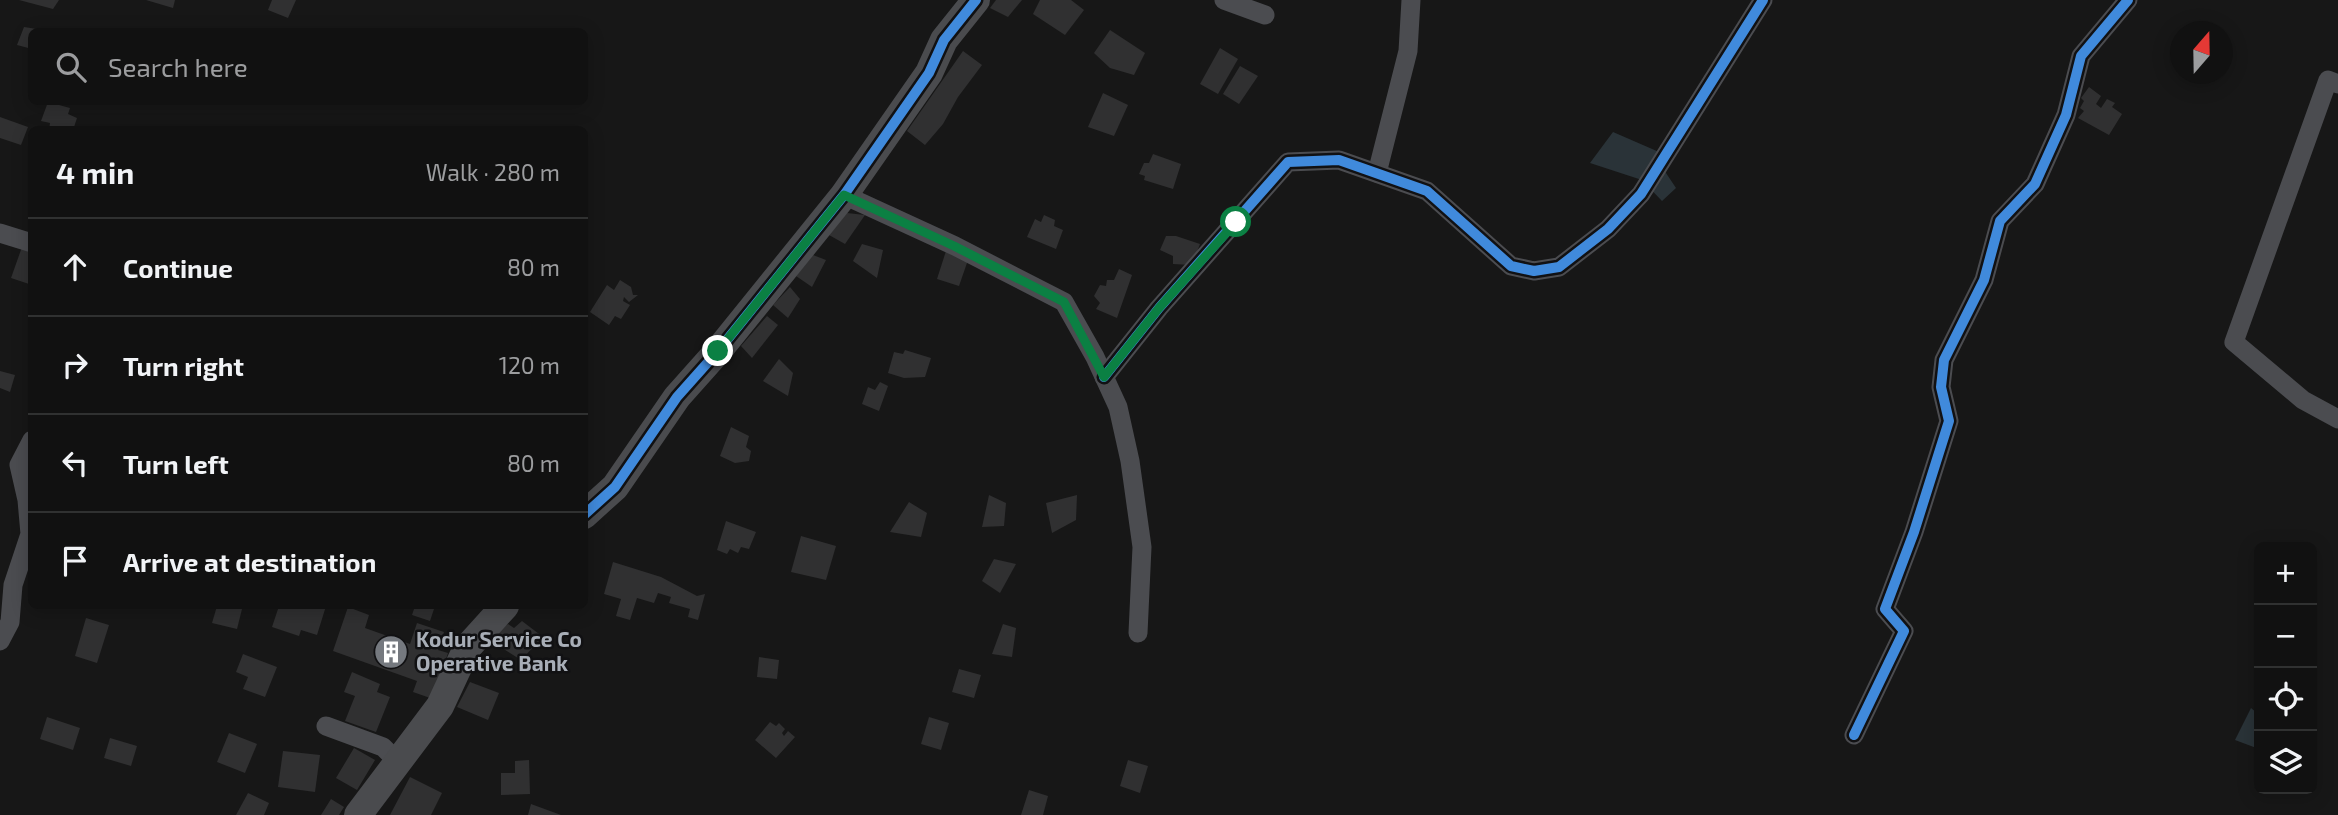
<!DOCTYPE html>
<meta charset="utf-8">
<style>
:root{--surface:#111;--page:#1e1f1f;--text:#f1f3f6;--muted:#9c9d9f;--line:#303131}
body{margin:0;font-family:"Exo 2",sans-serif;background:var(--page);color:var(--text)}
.controls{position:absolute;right:21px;bottom:21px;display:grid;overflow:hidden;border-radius:10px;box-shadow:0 4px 18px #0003}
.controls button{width:63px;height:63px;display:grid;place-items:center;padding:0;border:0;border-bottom:2px solid var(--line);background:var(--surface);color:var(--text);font:35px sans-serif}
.compass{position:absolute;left:2170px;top:21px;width:63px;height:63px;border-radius:50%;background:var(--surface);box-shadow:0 4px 18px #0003;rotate:20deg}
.stop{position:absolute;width:21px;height:21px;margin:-16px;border:5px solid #0b8043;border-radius:50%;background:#fff}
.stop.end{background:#0b8043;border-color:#fff;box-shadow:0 2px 7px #0008}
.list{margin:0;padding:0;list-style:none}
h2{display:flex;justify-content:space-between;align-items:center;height:91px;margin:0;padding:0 28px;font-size:30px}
h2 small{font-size:23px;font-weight:400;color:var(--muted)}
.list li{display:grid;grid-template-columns:46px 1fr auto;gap:21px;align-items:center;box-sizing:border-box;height:98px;padding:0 28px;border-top:2px solid var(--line)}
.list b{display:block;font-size:26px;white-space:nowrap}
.list em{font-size:23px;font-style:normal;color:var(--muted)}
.icon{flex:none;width:38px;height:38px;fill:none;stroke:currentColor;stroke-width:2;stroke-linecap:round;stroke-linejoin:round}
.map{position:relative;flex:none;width:2338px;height:815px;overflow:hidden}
.search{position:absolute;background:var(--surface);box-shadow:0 4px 18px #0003;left:28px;top:28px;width:560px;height:77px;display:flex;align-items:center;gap:18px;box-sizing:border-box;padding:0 24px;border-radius:10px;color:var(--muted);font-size:26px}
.panel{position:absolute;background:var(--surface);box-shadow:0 4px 18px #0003;left:28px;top:126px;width:560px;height:483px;border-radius:10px}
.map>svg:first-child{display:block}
.water{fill:#2a3338}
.building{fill:#303031}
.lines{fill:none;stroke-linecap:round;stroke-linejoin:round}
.street{stroke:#4b4c50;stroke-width:19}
.secondary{stroke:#4a4b4e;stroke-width:28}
.cycleway-casing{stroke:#111113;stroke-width:15}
.cycleway{stroke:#408adc;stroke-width:10}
.route{stroke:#0b8043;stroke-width:9}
.labels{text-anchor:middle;stroke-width:5;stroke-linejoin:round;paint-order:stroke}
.poi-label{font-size:21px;font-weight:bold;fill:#a8aeb7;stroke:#111113;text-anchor:start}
</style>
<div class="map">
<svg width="2338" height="815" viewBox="0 0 2338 815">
<rect width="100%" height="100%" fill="#171717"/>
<!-- water -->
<g class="water">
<path d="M 1613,132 L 1659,152 L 1666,173 L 1676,188 L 1662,201 L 1642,180 L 1590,163 Z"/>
<path d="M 2251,708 L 2257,713 L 2259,709 L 2259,749 L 2235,740 Z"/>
</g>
<!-- building -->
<g class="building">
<path d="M 19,0 L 59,0 L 53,9 Z"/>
<path d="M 146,0 L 175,0 L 173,8 Z"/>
<path d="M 272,0 L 296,0 L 288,18 L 268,10 Z"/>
<path d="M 996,0 L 1022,0 L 1008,17 L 990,8 Z"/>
<path d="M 1040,0 L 1071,0 L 1084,10 L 1065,35 L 1033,14 Z"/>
<path d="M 24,27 L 43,30 L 32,32 L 32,49 L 17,45 Z"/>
<path d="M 1110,30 L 1145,53 L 1134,75 L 1110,68 L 1094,53 Z"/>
<path d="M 1220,48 L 1238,59 L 1218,94 L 1200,84 Z"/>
<path d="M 963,51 L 982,65 L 958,97 L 943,124 L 925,145 L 907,131 Z"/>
<path d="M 1240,66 L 1258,76 L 1239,104 L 1223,94 Z"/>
<path d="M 2089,87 L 2101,96 L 2096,104 L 2101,108 L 2107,99 L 2115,103 L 2112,107 L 2122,114 L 2109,135 L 2078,118 L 2084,111 L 2080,108 L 2084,101 L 2081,98 Z"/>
<path d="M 1103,93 L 1128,105 L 1114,136 L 1088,127 Z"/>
<path d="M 48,102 L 70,108 L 68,114 L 77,118 L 73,130 L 49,130 L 50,123 L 41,121 Z"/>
<path d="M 0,117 L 28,127 L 21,145 L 0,138 Z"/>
<path d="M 1153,154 L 1181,164 L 1173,189 L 1144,180 L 1145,176 L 1139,174 L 1144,163 L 1149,163 Z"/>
<path d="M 847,213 L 865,215 L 845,244 L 829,235 Z"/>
<path d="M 1044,215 L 1055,220 L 1054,226 L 1063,230 L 1056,249 L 1027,237 L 1035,219 L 1041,222 Z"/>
<path d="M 1166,236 L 1176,236 L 1200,244 L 1192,265 L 1173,264 L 1173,256 L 1160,250 Z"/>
<path d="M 862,244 L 883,250 L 877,278 L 853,261 Z"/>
<path d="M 22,247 L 32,250 L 32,285 L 11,278 Z"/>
<path d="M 946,251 L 968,260 L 959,286 L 937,279 Z"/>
<path d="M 813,255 L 826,260 L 812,287 L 796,276 Z"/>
<path d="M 1119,269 L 1132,275 L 1117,318 L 1096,309 L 1100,303 L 1094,296 L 1100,285 L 1106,286 L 1107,280 L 1114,280 Z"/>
<path d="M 620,280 L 631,287 L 633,295 L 638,295 L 629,302 L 624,297 L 623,301 L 630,305 L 621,319 L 615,316 L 609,325 L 590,312 L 607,285 L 614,290 Z"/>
<path d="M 790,287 L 800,299 L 788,318 L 773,305 Z"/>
<path d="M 767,316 L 778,325 L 752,358 L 741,346 Z"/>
<path d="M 905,350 L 931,358 L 925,377 L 904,378 L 888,373 L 894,352 L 903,354 Z"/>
<path d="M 779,359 L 793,373 L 788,396 L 763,381 Z"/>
<path d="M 0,371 L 15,375 L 10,392 L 0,388 Z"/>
<path d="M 880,382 L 888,386 L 879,411 L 862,404 L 868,387 L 875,390 Z"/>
<path d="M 731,427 L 749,436 L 746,447 L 751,451 L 749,461 L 735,463 L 720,456 Z"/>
<path d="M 989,495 L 1006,503 L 1004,526 L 982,527 Z"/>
<path d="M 1077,495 L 1076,520 L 1052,533 L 1046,503 Z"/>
<path d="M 909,502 L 927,513 L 921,537 L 890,532 Z"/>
<path d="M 726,521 L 756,532 L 749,549 L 741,547 L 738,553 L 730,549 L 727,554 L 717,550 Z"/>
<path d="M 801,536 L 836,546 L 826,580 L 791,572 Z"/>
<path d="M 994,559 L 1016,564 L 1000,593 L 982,581 Z"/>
<path d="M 613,562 L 661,577 L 697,596 L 705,594 L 698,620 L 688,617 L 690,609 L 669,603 L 671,597 L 658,593 L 654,603 L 637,598 L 630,620 L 616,616 L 621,599 L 604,594 Z"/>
<path d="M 217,606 L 242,609 L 237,629 L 212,623 Z"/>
<path d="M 279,606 L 326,606 L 317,635 L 301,630 L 299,636 L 272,627 Z"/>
<path d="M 415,606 L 434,609 L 430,621 L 412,615 Z"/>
<path d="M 348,607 L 369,615 L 365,628 L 410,644 L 417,623 L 444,632 L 438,650 L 448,653 L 433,699 L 413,692 L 417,681 L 333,651 Z"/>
<path d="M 86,618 L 109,625 L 97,663 L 75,656 Z"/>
<path d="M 522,621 L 543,637 L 521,660 L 486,638 L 508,624 L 514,628 Z"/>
<path d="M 1003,624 L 1016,628 L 1012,657 L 992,654 Z"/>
<path d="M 243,654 L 277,667 L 265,697 L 243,689 L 248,677 L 236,672 Z"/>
<path d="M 759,657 L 779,660 L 777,679 L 757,677 Z"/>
<path d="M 959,669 L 981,675 L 974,698 L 952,692 Z"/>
<path d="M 352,672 L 380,684 L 377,692 L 390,697 L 376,732 L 345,721 L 355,696 L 344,692 Z"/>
<path d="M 470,682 L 499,693 L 488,720 L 457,707 Z"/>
<path d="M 47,717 L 80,728 L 73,750 L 40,739 Z"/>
<path d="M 929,717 L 949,723 L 941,750 L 921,744 Z"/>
<path d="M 770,722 L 776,726 L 779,723 L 785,729 L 782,733 L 784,736 L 788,731 L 795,737 L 776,758 L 755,740 Z"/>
<path d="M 229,733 L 257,744 L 245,773 L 217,762 Z"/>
<path d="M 110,738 L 137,746 L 131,766 L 104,758 Z"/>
<path d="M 354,748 L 375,760 L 357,790 L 336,778 Z"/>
<path d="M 283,751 L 320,755 L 315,792 L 278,787 Z"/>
<path d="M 529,760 L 530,794 L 501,795 L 501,773 L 515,773 L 515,761 Z"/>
<path d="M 1128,760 L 1148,766 L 1140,793 L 1120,786 Z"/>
<path d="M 410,777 L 442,793 L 431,815 L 390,815 Z"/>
<path d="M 1029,790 L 1048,796 L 1043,815 L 1021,815 Z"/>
<path d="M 248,793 L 269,803 L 264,815 L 236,815 Z"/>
<path d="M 331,799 L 344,807 L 339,815 L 321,815 Z"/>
<path d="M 531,804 L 561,815 L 528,815 Z"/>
</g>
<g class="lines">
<!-- street -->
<g class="street">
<path d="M 1224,0 L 1265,15"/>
<path d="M 2338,84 L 2328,80 L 2234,342 L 2303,400 L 2338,419"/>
<path d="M 1377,173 L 1408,51 L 1411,0"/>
<path d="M 844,195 L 955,246 L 1064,302 L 1095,357 L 1118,407 L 1130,461 L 1142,547 L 1138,633"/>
<path d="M 0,233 L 32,243"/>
<path d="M 1104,377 L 1159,308 L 1288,162 L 1339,160 L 1427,191 L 1511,266 L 1534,271 L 1559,267 L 1608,229 L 1641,194 L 1763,0"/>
<path d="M 0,641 L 10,622 L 13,585 L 30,534 L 27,500 L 19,465 L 32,440"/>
<path d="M 326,726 L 383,747 L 399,763"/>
<path d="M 1854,735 L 1904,631 L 1885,609 L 1914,532 L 1949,421 L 1941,387 L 1944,360 L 1984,280 L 2000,221 L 2035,184 L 2066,115 L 2081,56 L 2128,0"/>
</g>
<!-- secondary -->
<g class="secondary">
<path d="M 584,515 L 615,487 L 677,397 L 718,351 L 844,195 L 929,73 L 944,40 L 976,0"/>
<path d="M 358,815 L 440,706 L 467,648 L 505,606"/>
</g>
<!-- cycleway casing -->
<g class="cycleway-casing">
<g id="cycleway">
<path d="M 1104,377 L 1159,308 L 1288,162 L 1339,160 L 1427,191 L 1511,266 L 1534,271 L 1559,267 L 1608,229 L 1641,194 L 1763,0"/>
<path d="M 584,515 L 615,487 L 677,397 L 718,351 L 844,195 L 929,73 L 944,40 L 976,0"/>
<path d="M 1854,735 L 1904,631 L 1885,609 L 1914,532 L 1949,421 L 1941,387 L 1944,360 L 1984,280 L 2000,221 L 2035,184 L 2066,115 L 2081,56 L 2128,0"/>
</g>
</g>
<!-- cycleway -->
<use href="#cycleway" class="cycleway"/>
</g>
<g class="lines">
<!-- route -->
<path class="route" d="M 718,351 L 844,195 L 954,246 L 1064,302 L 1104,377 L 1159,308 L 1236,222"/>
</g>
<!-- icons -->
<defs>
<g id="building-disc" transform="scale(1.75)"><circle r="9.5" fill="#75797f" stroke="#111113"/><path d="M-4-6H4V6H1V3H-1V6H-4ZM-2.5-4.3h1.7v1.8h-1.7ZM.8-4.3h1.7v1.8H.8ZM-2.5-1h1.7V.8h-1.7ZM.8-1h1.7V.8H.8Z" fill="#fff"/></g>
</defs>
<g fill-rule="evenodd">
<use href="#building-disc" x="391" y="652"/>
</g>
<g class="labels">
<!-- poi labels -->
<g class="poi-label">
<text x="416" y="647">Kodur Service Co<tspan x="416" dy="24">Operative Bank</tspan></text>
</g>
</g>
</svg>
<div class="controls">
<button>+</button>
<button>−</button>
<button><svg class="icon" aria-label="locate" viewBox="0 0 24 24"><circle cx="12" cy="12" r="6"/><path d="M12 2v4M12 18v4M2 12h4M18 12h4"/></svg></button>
<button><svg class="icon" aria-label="layers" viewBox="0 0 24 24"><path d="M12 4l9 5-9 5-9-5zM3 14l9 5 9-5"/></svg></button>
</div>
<svg class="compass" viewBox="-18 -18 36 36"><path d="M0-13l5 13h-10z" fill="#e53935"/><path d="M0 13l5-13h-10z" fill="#9c9d9f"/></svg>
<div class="stop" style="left:1236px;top:222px"></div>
<div class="stop end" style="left:718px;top:351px"></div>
<div class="search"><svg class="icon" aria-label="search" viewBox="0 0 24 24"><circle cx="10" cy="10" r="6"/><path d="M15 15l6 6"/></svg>Search here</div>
<section class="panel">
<h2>4 min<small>Walk · 280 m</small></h2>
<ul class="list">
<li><svg class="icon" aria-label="ahead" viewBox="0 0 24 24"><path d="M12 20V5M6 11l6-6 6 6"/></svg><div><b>Continue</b></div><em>80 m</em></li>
<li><svg class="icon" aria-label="right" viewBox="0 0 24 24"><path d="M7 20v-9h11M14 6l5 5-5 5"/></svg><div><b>Turn right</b></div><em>120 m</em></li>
<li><svg class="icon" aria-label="left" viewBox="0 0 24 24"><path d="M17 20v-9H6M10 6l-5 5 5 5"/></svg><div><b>Turn left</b></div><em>80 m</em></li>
<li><svg class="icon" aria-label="arrive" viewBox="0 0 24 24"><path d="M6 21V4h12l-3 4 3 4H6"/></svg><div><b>Arrive at destination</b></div></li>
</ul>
</section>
</div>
